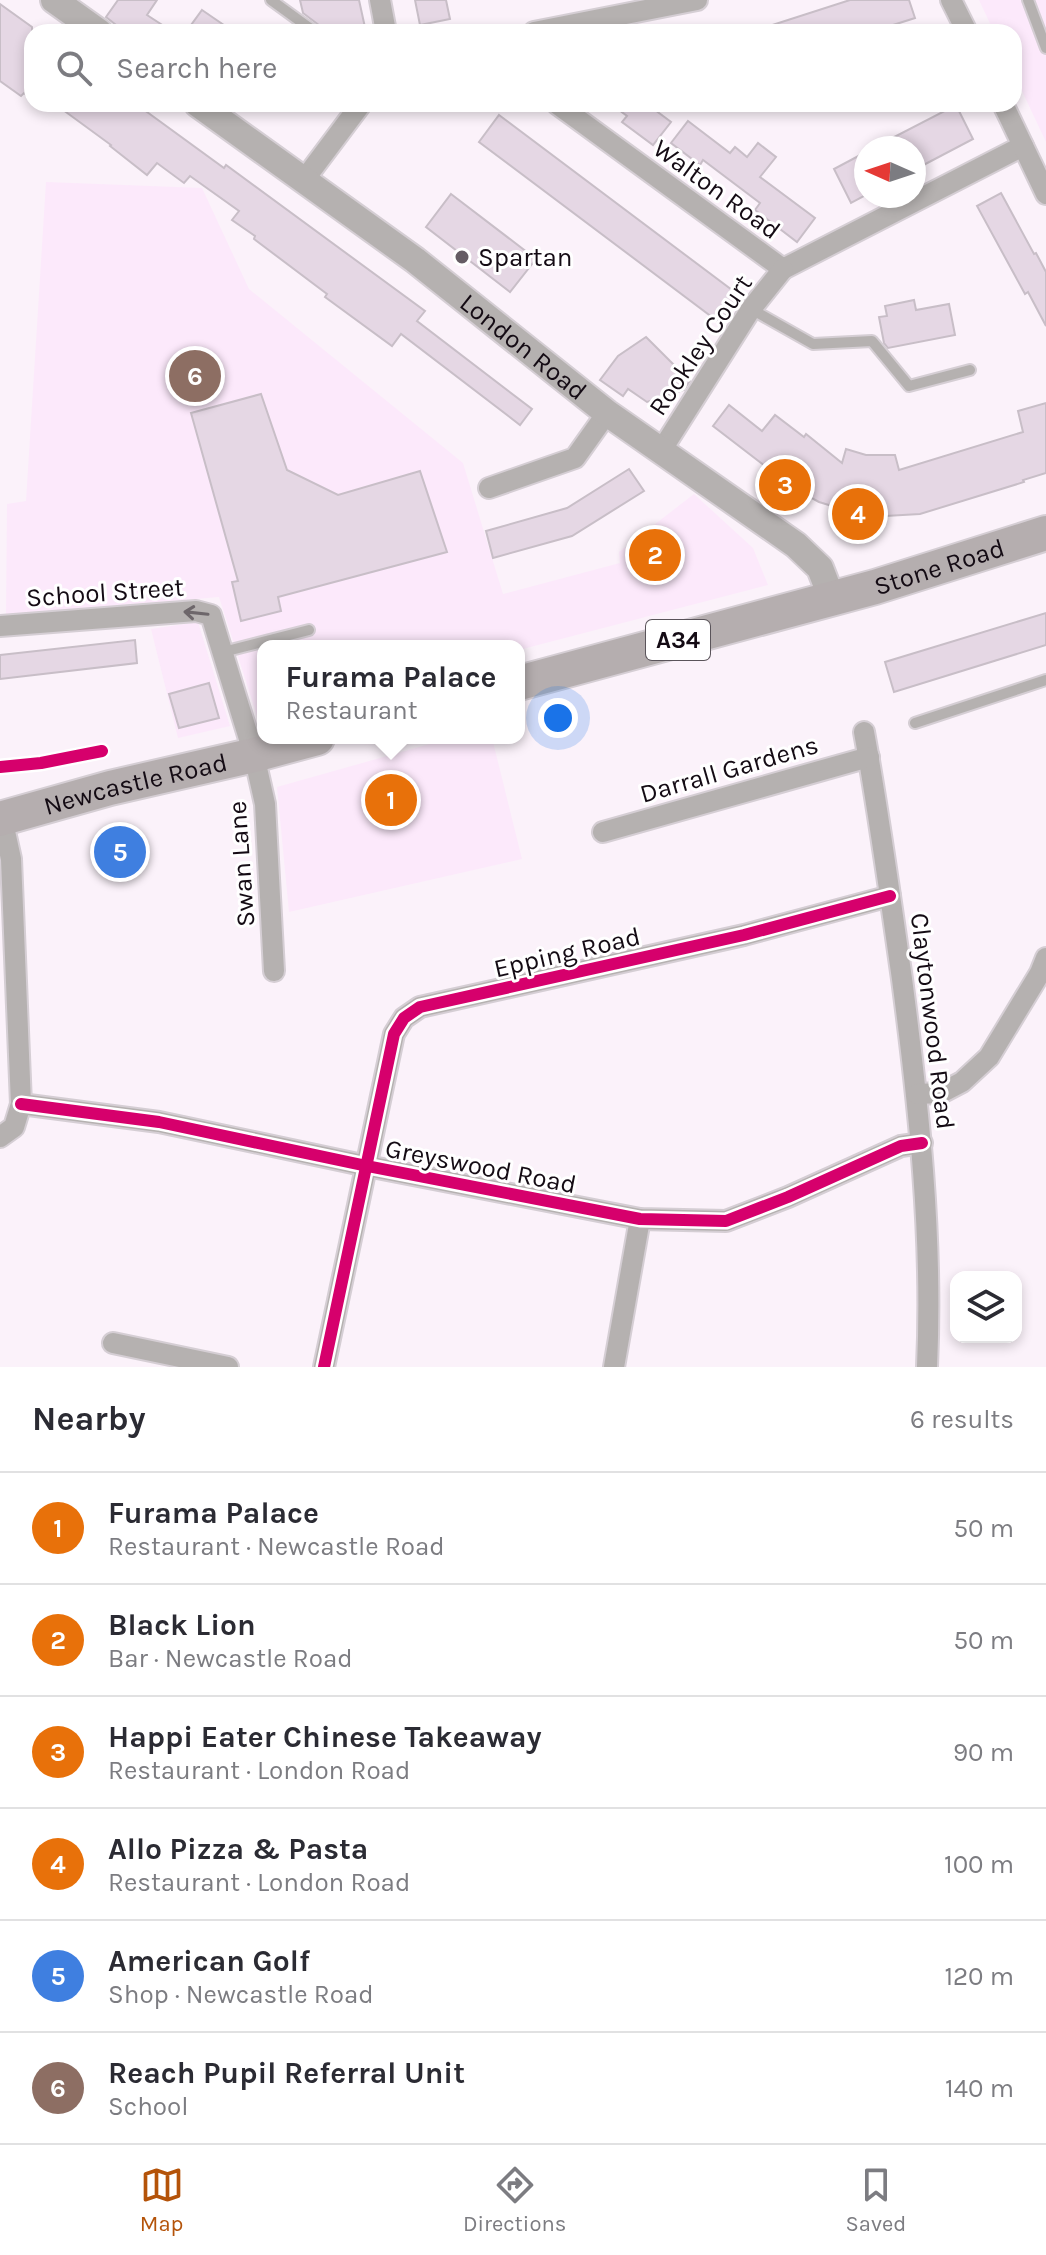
<!DOCTYPE html>
<meta charset="utf-8">
<style>
:root{--surface:#fff;--page:#f7f7f7;--text:#2b2b33;--muted:#7c7c81;--line:#e1e1e2;--accent:#b45309}
body{margin:0;font-family:Karla,sans-serif;background:var(--page);color:var(--text)}
.controls{position:absolute;right:24px;bottom:24px;display:grid;overflow:hidden;border-radius:16px;box-shadow:0 4px 12px #0003}
.controls button{width:72px;height:72px;display:grid;place-items:center;padding:0;border:0;border-bottom:2px solid var(--line);background:var(--surface);color:var(--text);font:40px sans-serif}
.compass{position:absolute;left:854px;top:136px;width:72px;height:72px;border-radius:50%;background:var(--surface);box-shadow:0 4px 12px #0003;rotate:273deg}
.you{position:absolute;left:558px;top:718px;width:28px;height:28px;margin:-20px;border:6px solid #fff;border-radius:50%;background:#1a73e8;box-shadow:0 0 0 12px #1a73e833}
.badge{display:grid;place-items:center;width:52px;height:52px;border-radius:50%;background:var(--accent);color:#fff;font-size:26px;font-weight:700}
.pin{position:absolute;translate:-50% -50%;border:4px solid #fff;box-shadow:0 2px 8px #0006}
.popup{position:absolute;left:257px;top:640px;width:268px;height:104px;box-sizing:border-box;display:grid;place-content:center;border-radius:16px;background:var(--surface);filter:drop-shadow(0 2px 6px #0005);font-size:26px;white-space:nowrap;color:var(--muted)}
.popup b{font-size:30px;color:var(--text)}
.popup::after{content:'';position:absolute;left:50%;top:100%;margin-left:-16px;border:16px solid transparent;border-top-color:var(--surface)}
.list{margin:0;padding:0;list-style:none}
h2{display:flex;justify-content:space-between;align-items:center;height:104px;margin:0;padding:0 32px;font-size:34px}
h2 small{font-size:26px;font-weight:400;color:var(--muted)}
.list li{display:grid;grid-template-columns:52px 1fr auto;gap:24px;align-items:center;box-sizing:border-box;height:112px;padding:0 32px;border-top:2px solid var(--line)}
.list b{display:block;font-size:30px;white-space:nowrap}
.list p{margin:0;font-size:26px;white-space:nowrap;color:var(--muted)}
.list em{font-size:26px;font-style:normal;color:var(--muted)}
.icon{flex:none;width:44px;height:44px;fill:none;stroke:currentColor;stroke-width:2;stroke-linecap:round;stroke-linejoin:round}
.map{position:relative;flex:none;width:1046px;height:1367px;overflow:hidden}
.search{position:absolute;background:var(--surface);box-shadow:0 4px 12px #0003;left:24px;right:24px;top:24px;height:88px;display:flex;align-items:center;gap:20px;box-sizing:border-box;padding:0 28px;border-radius:24px;color:var(--muted);font-size:30px}
.sheet{height:776px;background:var(--surface)}
nav{display:flex;justify-content:space-around;align-items:center;box-sizing:border-box;height:112px;border-top:2px solid var(--line);background:var(--surface);font-size:22px;color:var(--muted)}
nav a{display:grid;justify-items:center;gap:4px}
nav .on{color:var(--accent)}
.map>svg:first-child{display:block}
.built{fill:#fce9fb}
.building{fill:#e5d7e4;stroke:#c8bec7;stroke-width:2}
.lines{fill:none;stroke-linecap:round;stroke-linejoin:round}
.lane-casing{stroke:#d5ced4;stroke-width:14}
.street-casing{stroke:#d5ced4;stroke-width:24}
.secondary-casing{stroke:#d5ced4;stroke-width:30}
.highway-casing{stroke:#d5ced4;stroke-width:38}
.lane{stroke:#b5b1b0;stroke-width:10}
.street{stroke:#b5b1b0;stroke-width:20}
.secondary{stroke:#b5b1b0;stroke-width:26}
.highway{stroke:#b5aeaf;stroke-width:34}
.cycleway-casing{stroke:#fff;stroke-width:17}
.cycleway{stroke:#d6006c;stroke-width:12}
.oneway{stroke:#6d666a}
.poi-dot{fill:#655c64;stroke:#fff;stroke-width:3}
.labels{text-anchor:middle;stroke-width:6;stroke-linejoin:round;paint-order:stroke}
.shield{fill:#fff;stroke:#5a545a;stroke-width:2}
.shield-label{font-size:24px;font-weight:bold;fill:#140b14}
.street-label{font-size:26px;fill:#140b14;stroke:#fff}
.poi-label{font-size:26px;fill:#140b14;stroke:#fff;text-anchor:start}
</style>
<div class="map">
<svg width="1046" height="1367" viewBox="0 0 1046 1367">
<rect width="100%" height="100%" fill="#fbf2fa"/>
<!-- built -->
<g class="built">
<path d="M 979,0 L 1046,0 L 1046,142 L 1014,74 L 1014,32 L 994,32 Z"/>
<path d="M 46,182 L 202,188 L 249,289 L 463,463 L 503,594 L 620,563 L 619,552 L 694,494 L 753,548 L 768,585 L 519,650 L 519,646 L 263,646 L 263,717 L 258,719 L 219,597 L 6,615 L 7,504 L 26,501 Z"/>
<path d="M 198,622 L 230,726 L 178,738 L 151,629 Z"/>
<path d="M 451,738 L 492,738 L 522,859 L 289,912 L 277,787 Z"/>
</g>
<!-- building -->
<g class="building">
<path d="M 118,0 L 157,0 L 147,15 L 173,32 L 125,32 L 106,17 Z"/>
<path d="M 300,0 L 359,0 L 366,32 L 345,32 L 344,28 L 323,31 L 320,26 L 303,13 Z"/>
<path d="M 415,0 L 446,0 L 450,19 L 420,25 Z"/>
<path d="M 850,0 L 909,0 L 915,18 L 871,32 L 764,32 L 763,28 Z"/>
<path d="M 0,4 L 32,27 L 32,99 L 24,93 L 21,96 L 0,81 Z"/>
<path d="M 202,10 L 234,32 L 186,32 Z"/>
<path d="M 55,104 L 136,104 L 224,168 L 226,165 L 425,311 L 417,321 L 532,409 L 520,425 L 401,334 L 392,346 L 325,297 L 327,294 L 254,239 L 255,236 L 232,220 L 239,211 L 190,176 L 184,183 L 157,163 L 147,175 L 110,146 L 111,145 Z"/>
<path d="M 611,104 L 647,104 L 671,122 L 653,145 L 622,122 L 627,116 Z"/>
<path d="M 956,105 L 973,139 L 914,170 L 914,148 L 873,148 Z"/>
<path d="M 499,115 L 740,296 L 720,323 L 479,142 Z"/>
<path d="M 688,121 L 730,153 L 735,147 L 747,157 L 758,143 L 776,157 L 760,177 L 815,218 L 797,242 L 755,210 L 760,203 L 703,160 L 700,165 L 671,143 Z"/>
<path d="M 866,152 L 866,195 L 851,203 L 834,169 Z"/>
<path d="M 1001,193 L 1034,254 L 1036,253 L 1046,272 L 1046,326 L 1028,292 L 1025,294 L 977,206 Z"/>
<path d="M 451,194 L 536,259 L 510,292 L 426,227 Z"/>
<path d="M 914,300 L 916,310 L 949,304 L 955,335 L 888,348 L 884,343 L 879,317 L 887,316 L 885,306 Z"/>
<path d="M 646,337 L 690,381 L 684,390 L 647,402 L 628,389 L 623,396 L 600,380 L 618,356 Z"/>
<path d="M 261,394 L 287,470 L 338,495 L 420,471 L 447,552 L 278,597 L 281,611 L 241,621 L 232,582 L 238,581 L 191,413 Z"/>
<path d="M 1046,403 L 1046,473 L 1023,480 L 1024,482 L 920,514 L 868,517 L 819,502 L 795,489 L 713,426 L 729,405 L 762,431 L 775,415 L 804,437 L 806,434 L 842,463 L 846,449 L 866,455 L 895,455 L 899,470 L 1023,432 L 1018,411 Z"/>
<path d="M 629,469 L 644,491 L 572,536 L 493,558 L 486,531 L 567,508 Z"/>
<path d="M 1046,613 L 1046,645 L 894,692 L 885,662 Z"/>
<path d="M 135,640 L 137,663 L 0,679 L 0,655 Z"/>
<path d="M 209,683 L 219,718 L 179,728 L 169,694 Z"/>
</g>
<g class="lines">
<!-- lane casing -->
<g class="lane-casing">
<g id="lane">
<path d="M 271,0 L 315,32"/>
<path d="M 1028,0 L 1046,48"/>
<path d="M 751,309 L 813,344 L 872,341 L 909,386 L 970,370"/>
<path d="M 223,652 L 309,630"/>
<path d="M 915,723 L 1046,680"/>
</g>
</g>
<!-- street casing -->
<g class="street-casing">
<g id="street">
<path d="M 380,0 L 386,32"/>
<path d="M 951,0 L 967,32"/>
<path d="M 534,32 L 697,0"/>
<path d="M 557,104 L 783,269 L 1023,146"/>
<path d="M 1003,104 L 1046,194"/>
<path d="M 304,180 L 361,104"/>
<path d="M 661,451 L 751,309 L 783,269"/>
<path d="M 489,488 L 575,458 L 607,413"/>
<path d="M 0,626 L 196,611 L 211,615 L 254,755 L 265,804 L 274,971"/>
<path d="M 864,732 C 879,814 890,896 902,979 C 919,1108 933,1237 927,1367"/>
<path d="M 603,832 L 869,757"/>
<path d="M 917,1094 L 941,1093 L 962,1082 L 989,1057 L 1040,973 L 1046,958"/>
<path d="M 21,1104 L 159,1122 L 367,1166 L 640,1219 L 726,1221 L 788,1197 L 901,1146 L 922,1143"/>
<path d="M 0,1137 L 14,1127 L 21,1104 L 11,859 L 2,818"/>
<path d="M 113,1343 L 228,1367"/>
<path d="M 324,1367 L 394,1034 L 404,1018 L 420,1007 L 744,935 L 890,896"/>
<path d="M 614,1367 L 640,1219"/>
</g>
</g>
<!-- secondary casing -->
<g class="secondary-casing">
<g id="secondary">
<path d="M 54,0 L 99,32"/>
<path id="s1" d="M 198,104 L 415,260 L 607,413 L 796,545 L 820,568 L 832,599"/>
</g>
</g>
<!-- highway casing -->
<g class="highway-casing">
<g id="highway">
<path id="s2" d="M 519,683 L 875,587 L 1046,533"/>
<path id="s3" d="M 0,819 L 110,788 L 254,755 L 317,738"/>
</g>
</g>
<!-- lane -->
<use href="#lane" class="lane"/>
<!-- street -->
<use href="#street" class="street"/>
<!-- secondary -->
<use href="#secondary" class="secondary"/>
<!-- highway -->
<use href="#highway" class="highway"/>
<!-- cycleway casing -->
<g class="cycleway-casing">
<g id="cycleway">
<path d="M 0,767 L 41,763 L 102,751"/>
<path d="M 21,1104 L 159,1122 L 367,1166 L 640,1219 L 726,1221 L 788,1197 L 901,1146 L 922,1143"/>
<path d="M 324,1367 L 394,1034 L 404,1018 L 420,1007 L 744,935 L 890,896"/>
</g>
</g>
<!-- cycleway -->
<use href="#cycleway" class="cycleway"/>
</g>
<!-- one-way arrows -->
<defs><path id="oneway-shaft" d="M-6 0H5M1.5-3L5.5 0L1.5 3" fill="none" stroke-width="1.6" stroke-linecap="round" stroke-linejoin="round" transform="scale(2)"/></defs>
<use class="oneway" href="#oneway-shaft" transform="translate(196 613) rotate(-174)"/>
<!-- markers -->
<circle class="poi-dot" cx="462" cy="257" r="8"/>
<g class="labels">
<!-- shield labels -->
<rect class="shield" x="646" y="620" width="64" height="40" rx="6"/>
<g class="shield-label">
<text x="678" y="648">A34</text>
</g>
<!-- street labels -->
<g class="street-label">
<text transform="translate(717 189) rotate(36)" y="9">Walton Road</text>
<text transform="translate(700 345) rotate(-56)" y="9">Rookley Court</text>
<text dy="9" stroke="none"><textPath href="#s1" startOffset="406">London Road</textPath></text>
<text dy="9" stroke="none"><textPath href="#s2" startOffset="436">Stone Road</textPath></text>
<text transform="translate(105 592) rotate(-4)" y="9">School Street</text>
<text transform="translate(729 769) rotate(-16)" y="9">Darrall Gardens</text>
<text dy="9" stroke="none"><textPath href="#s3" startOffset="140">Newcastle Road</textPath></text>
<text transform="translate(241 864) rotate(-94)" y="9">Swan Lane</text>
<text transform="translate(567 952) rotate(-13)" y="9">Epping Road</text>
<text transform="translate(933 1021) rotate(83)" y="9">Claytonwood Road</text>
<text transform="translate(481 1166) rotate(11)" y="9">Greyswood Road</text>
</g>
<!-- poi labels -->
<g class="poi-label">
<text x="478" y="266">Spartan</text>
</g>
</g>
</svg>
<div class="controls">
<button><svg class="icon" aria-label="layers" viewBox="0 0 24 24"><path d="M12 4l9 5-9 5-9-5zM3 14l9 5 9-5"/></svg></button>
</div>
<svg class="compass" viewBox="-18 -18 36 36"><path d="M0-13l5 13h-10z" fill="#e53935"/><path d="M0 13l5-13h-10z" fill="#7c7c81"/></svg>
<div class="you"></div>
<div class="pin badge" style="left:391px;top:800px;background:#e8710a">1</div>
<div class="popup"><b>Furama Palace</b>Restaurant</div>
<div class="pin badge" style="left:655px;top:555px;background:#e8710a">2</div>
<div class="pin badge" style="left:785px;top:485px;background:#e8710a">3</div>
<div class="pin badge" style="left:858px;top:514px;background:#e8710a">4</div>
<div class="pin badge" style="left:120px;top:852px;background:#3f7fe0">5</div>
<div class="pin badge" style="left:195px;top:376px;background:#8d6e63">6</div>
<div class="search"><svg class="icon" aria-label="search" viewBox="0 0 24 24"><circle cx="10" cy="10" r="6"/><path d="M15 15l6 6"/></svg>Search here</div>
</div>
<section class="sheet">
<h2>Nearby<small>6 results</small></h2>
<ul class="list">
<li><span class="badge" style="background:#e8710a">1</span><div><b>Furama Palace</b><p>Restaurant · Newcastle Road</p></div><em>50 m</em></li>
<li><span class="badge" style="background:#e8710a">2</span><div><b>Black Lion</b><p>Bar · Newcastle Road</p></div><em>50 m</em></li>
<li><span class="badge" style="background:#e8710a">3</span><div><b>Happi Eater Chinese Takeaway</b><p>Restaurant · London Road</p></div><em>90 m</em></li>
<li><span class="badge" style="background:#e8710a">4</span><div><b>Allo Pizza &amp; Pasta</b><p>Restaurant · London Road</p></div><em>100 m</em></li>
<li><span class="badge" style="background:#3f7fe0">5</span><div><b>American Golf</b><p>Shop · Newcastle Road</p></div><em>120 m</em></li>
<li><span class="badge" style="background:#8d6e63">6</span><div><b>Reach Pupil Referral Unit</b><p>School</p></div><em>140 m</em></li>
</ul>
</section>
<nav>
<a class="on"><svg class="icon" aria-label="map" viewBox="0 0 24 24"><path d="M3 6l6-2 6 2 6-2v14l-6 2-6-2-6 2zM9 4v14M15 6v14"/></svg>Map</a>
<a><svg class="icon" aria-label="directions" viewBox="0 0 24 24"><path d="M12 3l9 9-9 9-9-9zM9 14v-3h6M13 9l2 2-2 2"/></svg>Directions</a>
<a><svg class="icon" aria-label="saved" viewBox="0 0 24 24"><path d="M7 4h10v16l-5-4-5 4z"/></svg>Saved</a>
</nav>
